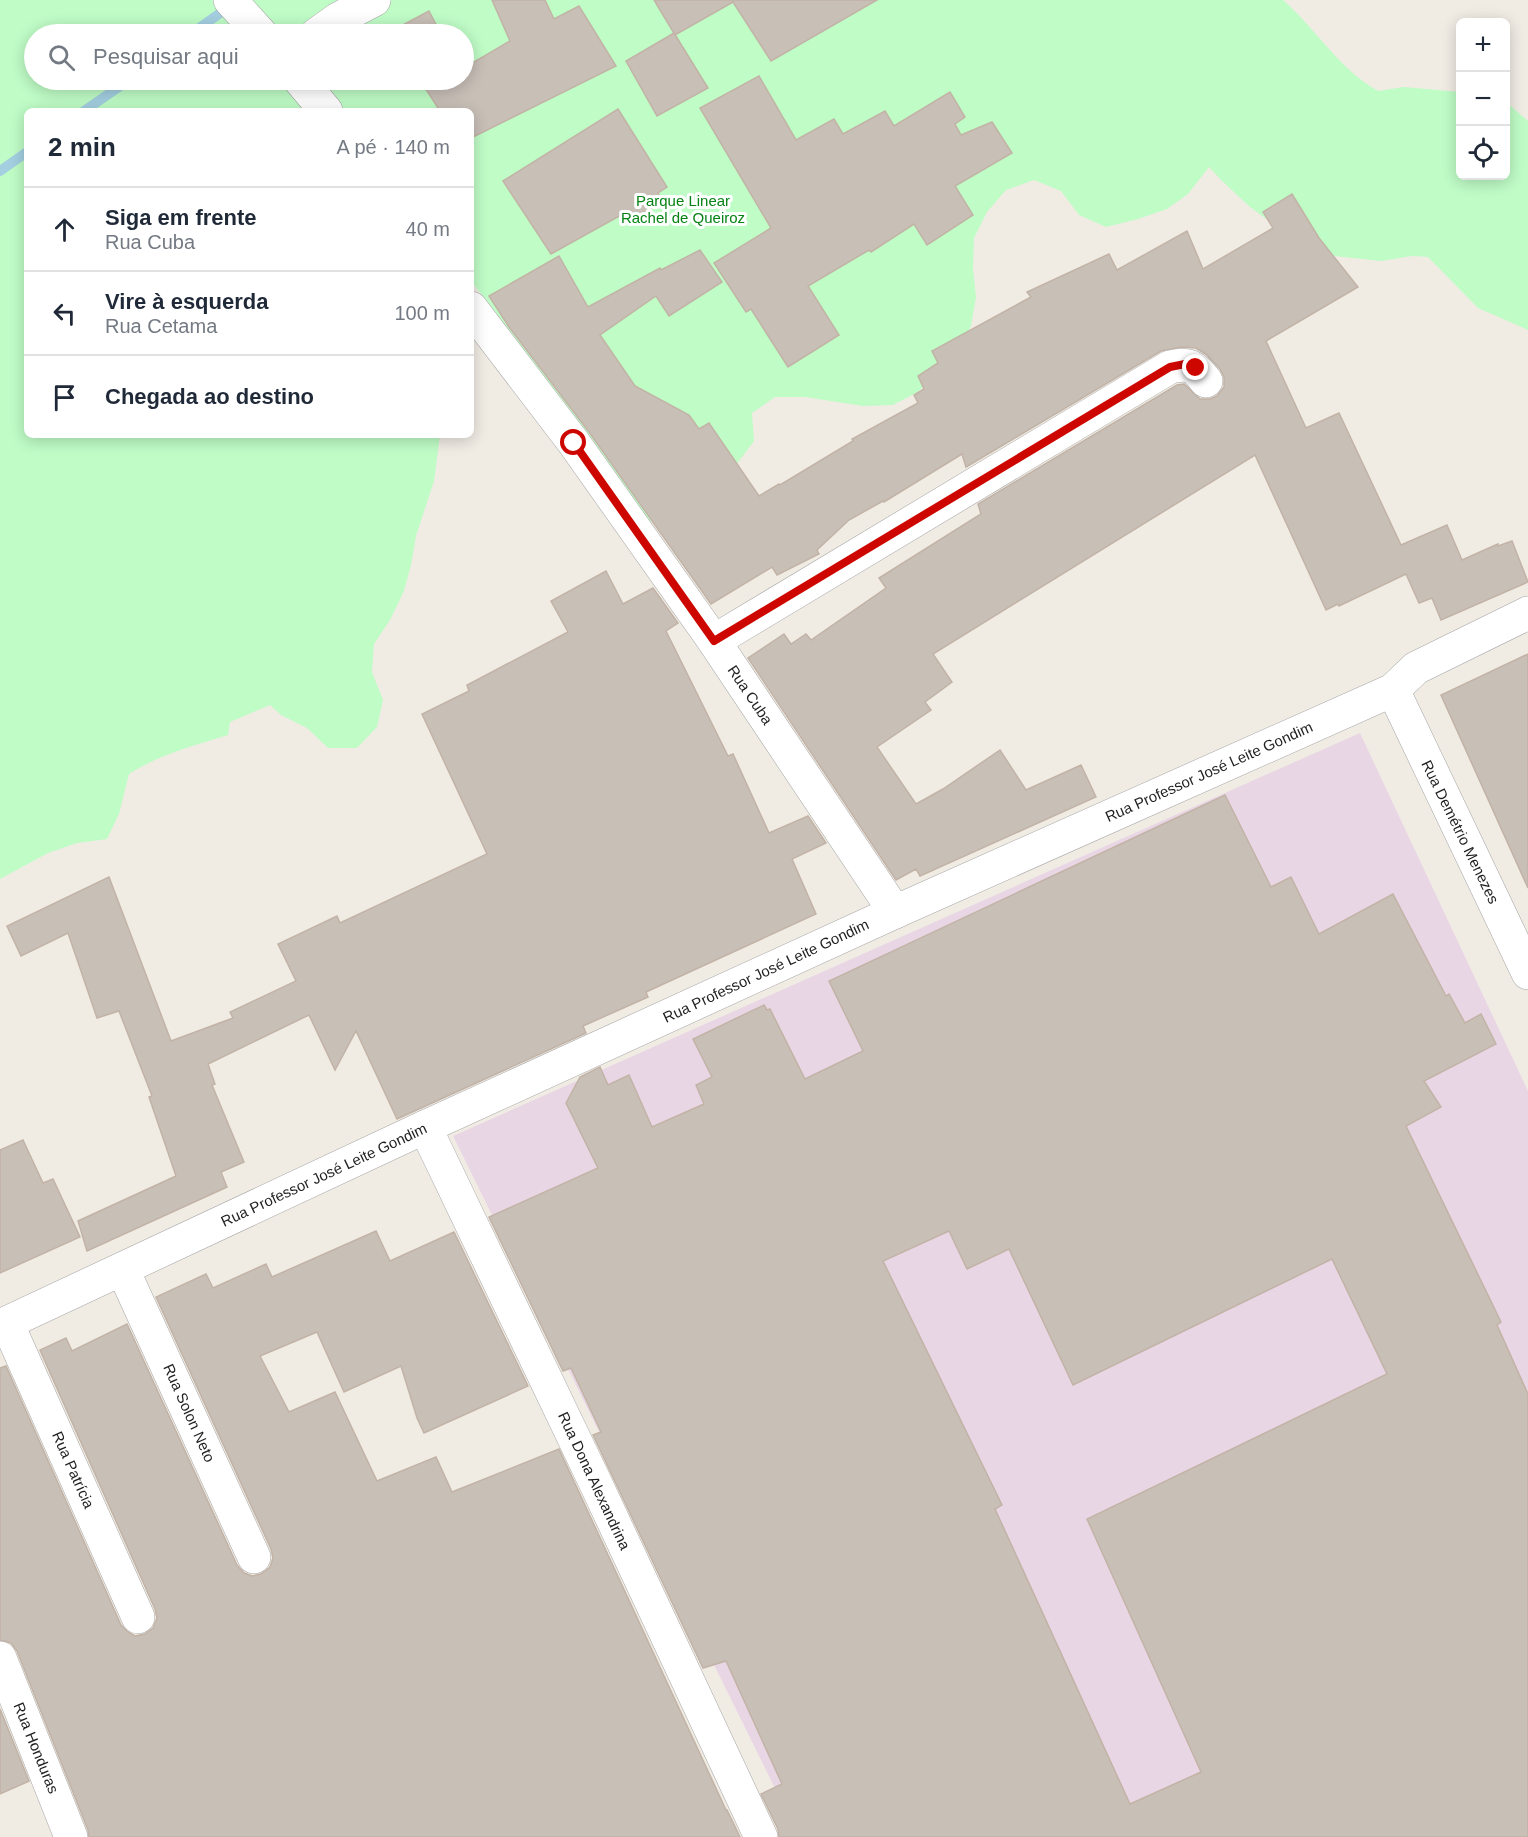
<!DOCTYPE html>
<html lang="pt">
<meta charset="utf-8">
<style>
:root{--surface:#fff;--page:#f2f2f3;--text:#1f2937;--muted:#747a83;--line:#e0e1e3}
body{margin:0;font-family:Arial,sans-serif;background:var(--page);color:var(--text)}
.controls{position:absolute;right:18px;top:18px;display:grid;overflow:hidden;border-radius:9px;box-shadow:0 3px 15px #0003}
.controls button{width:54px;height:54px;display:grid;place-items:center;padding:0;border:0;border-bottom:2px solid var(--line);background:var(--surface);color:var(--text);font:30px sans-serif}
.stop{position:absolute;width:18px;height:18px;margin:-14px;border:4px solid #cd0700;border-radius:50%;background:#fff}
.stop.end{background:#cd0700;border-color:#fff;box-shadow:0 2px 6px #0008}
.list{margin:0;padding:0;list-style:none}
h2{display:flex;justify-content:space-between;align-items:center;height:78px;margin:0;padding:0 24px;font-size:26px}
h2 small{font-size:20px;font-weight:400;color:var(--muted)}
.list li{display:grid;grid-template-columns:39px 1fr auto;gap:18px;align-items:center;box-sizing:border-box;height:84px;padding:0 24px;border-top:2px solid var(--line)}
.list b{display:block;font-size:22px;white-space:nowrap}
.list p{margin:0;font-size:20px;white-space:nowrap;color:var(--muted)}
.list em{font-size:20px;font-style:normal;color:var(--muted)}
.icon{flex:none;width:33px;height:33px;fill:none;stroke:currentColor;stroke-width:2;stroke-linecap:round;stroke-linejoin:round}
.map{position:relative;flex:none;width:1528px;height:1837px;overflow:hidden}
.search{position:absolute;background:var(--surface);box-shadow:0 3px 15px #0003;left:24px;top:24px;width:450px;height:66px;display:flex;align-items:center;gap:15px;box-sizing:border-box;padding:0 21px;border-radius:33px;color:var(--muted);font-size:22px}
.panel{position:absolute;background:var(--surface);box-shadow:0 3px 15px #0003;left:24px;top:108px;width:450px;height:330px;border-radius:9px}
.map>svg:first-child{display:block}
.industrial{fill:#e9d6e5}
.park{fill:#bffcc6;fill-rule:evenodd}
.lines{fill:none;stroke-linecap:round;stroke-linejoin:round}
.stream{stroke:#a3cfe0;stroke-width:10}
.building{fill:#c8bfb7;stroke:#c2b3a6;stroke-width:1.5;fill-rule:evenodd}
.street-casing{stroke:#a6a6a6;stroke-width:34}
.street{stroke:#fff;stroke-width:33}
.route{stroke:#cd0700;stroke-width:8}
.labels{text-anchor:middle;stroke-width:6;stroke-linejoin:round;paint-order:stroke}
.park-label{font-size:15px;fill:#078315;stroke:#fff}
.street-label{font-size:15px;fill:#1f1f1f;stroke:#fff}
</style>
<div class="map">
<svg width="1528" height="1837" viewBox="0 0 1528 1837">
<rect width="100%" height="100%" fill="#f0ece4"/>
<!-- industrial -->
<path class="industrial" d="M 1360,733 L 1528,1091 L 1528,1837 L 799,1837 L 453,1136 Z"/>
<!-- park -->
<path class="park" d="M 0,0 L 1283,0 C 1316,29 1340,70 1378,91 L 1404,87 L 1460,92 L 1460,176 L 1506,176 L 1506,102 L 1528,121 L 1528,330 L 1478,308 L 1428,257 L 1412,256 L 1381,261 L 1325,255 L 1280,229 L 1250,207 L 1221,180 L 1209,167 L 1188,194 L 1167,209 L 1138,219 L 1106,227 L 1079,215 L 1061,191 L 1034,180 L 1006,190 L 987,212 L 974,238 L 973,269 L 976,297 L 971,326 L 958,351 L 918,392 L 893,405 L 863,406 L 805,397 L 775,397 L 752,413 L 754,441 L 736,465 L 653,491 L 650,533 L 496,313 L 471,281 L 471,111 L 27,111 L 27,435 L 440,435 L 434,481 L 416,536 L 411,565 L 404,591 L 390,620 L 374,644 L 372,672 L 383,700 L 377,727 L 357,748 L 328,748 L 307,728 L 281,715 L 270,705 L 230,722 L 228,735 C 192,746 161,754 129,774 L 119,814 L 107,839 L 77,843 L 48,853 L 0,879 ZM 34,34 L 464,34 L 464,80 L 34,80 Z"/>
<g class="lines">
<!-- stream -->
<g class="stream">
<path d="M 191,34 L 230,6"/>
<path d="M 84,111 L 129,80"/>
<path d="M 0,171 L 27,152"/>
</g>
</g>
<!-- building -->
<g class="building">
<path d="M 492,0 L 545,0 L 554,19 L 579,6 L 616,66 L 471,138 L 471,111 L 440,111 L 420,80 L 464,80 L 464,68 L 510,41 Z"/>
<path d="M 654,0 L 877,0 L 771,61 L 733,2 L 675,35 Z"/>
<path d="M 429,11 L 441,34 L 386,34 Z"/>
<path d="M 674,33 L 708,88 L 657,116 L 626,61 Z"/>
<path d="M 759,76 L 796,140 L 834,119 L 843,134 L 885,111 L 894,126 L 950,92 L 965,117 L 955,124 L 961,135 L 992,122 L 1012,153 L 955,186 L 973,215 L 927,245 L 914,224 L 871,252 L 869,250 L 808,286 L 839,335 L 788,367 L 751,309 L 746,312 L 714,263 L 771,228 L 700,108 Z"/>
<path d="M 618,109 L 667,187 L 658,193 L 664,202 L 634,217 L 630,210 L 551,254 L 503,181 Z"/>
<path d="M 1292,194 L 1319,238 L 1358,287 L 1266,341 L 1306,428 L 1339,413 L 1401,545 L 1447,525 L 1462,560 L 1498,544 L 1498,546 L 1512,541 L 1528,582 L 1441,620 L 1432,598 L 1419,603 L 1406,574 L 1339,606 L 1338,604 L 1326,610 L 1255,455 L 933,654 L 952,682 L 925,702 L 931,710 L 877,747 L 916,804 L 943,789 L 1000,750 L 1026,790 L 1081,765 L 1096,797 L 920,876 L 916,869 L 896,880 L 748,658 L 784,634 L 791,644 L 806,634 L 811,640 L 886,588 L 879,578 L 981,514 L 978,504 L 1177,385 L 1184,384 L 1200,399 L 1210,399 L 1217,396 L 1224,387 L 1224,377 L 1220,369 L 1206,354 L 1196,348 L 1181,347 L 1161,351 L 966,467 L 962,454 L 884,502 L 883,501 L 849,520 L 817,550 L 819,554 L 777,575 L 772,567 L 711,604 L 589,432 L 509,327 L 489,296 L 559,256 L 588,307 L 660,268 L 661,270 L 700,250 L 722,282 L 669,316 L 656,296 L 600,335 L 635,386 L 689,415 L 699,429 L 709,423 L 759,496 L 779,484 L 780,485 L 853,441 L 852,439 L 918,403 L 914,395 L 924,389 L 918,376 L 938,363 L 932,351 L 1031,297 L 1027,292 L 1109,254 L 1117,270 L 1187,231 L 1203,269 L 1273,228 L 1263,212 Z"/>
<path d="M 606,571 L 623,604 L 653,588 L 678,623 L 666,631 L 728,756 L 733,754 L 769,833 L 808,816 L 826,843 L 792,859 L 816,914 L 646,992 L 648,997 L 583,1026 L 586,1033 L 397,1119 L 356,1031 L 335,1070 L 309,1015 L 208,1064 L 215,1084 L 212,1085 L 244,1162 L 221,1172 L 227,1187 L 87,1251 L 78,1221 L 176,1176 L 149,1097 L 152,1096 L 119,1011 L 97,1018 L 68,933 L 21,956 L 7,926 L 109,877 L 171,1041 L 233,1018 L 230,1012 L 296,981 L 278,944 L 337,916 L 340,923 L 487,854 L 422,714 L 469,691 L 467,685 L 568,632 L 551,601 Z"/>
<path d="M 1528,654 L 1528,888 L 1441,695 Z"/>
<path d="M 1225,795 L 1271,887 L 1291,877 L 1319,934 L 1393,894 L 1446,996 L 1449,994 L 1465,1023 L 1481,1014 L 1496,1044 L 1424,1081 L 1441,1107 L 1406,1126 L 1501,1322 L 1497,1325 L 1528,1394 L 1528,1837 L 779,1837 L 778,1829 L 761,1794 L 782,1784 L 726,1661 L 703,1668 L 593,1435 L 601,1432 L 571,1368 L 563,1371 L 489,1217 L 598,1168 L 566,1103 L 580,1077 L 600,1067 L 608,1085 L 629,1075 L 652,1127 L 704,1104 L 696,1085 L 712,1077 L 693,1039 L 764,1005 L 767,1010 L 770,1009 L 805,1079 L 863,1051 L 829,981 ZM 949,1231 L 967,1269 L 1009,1249 L 1073,1385 L 1332,1259 L 1387,1374 L 1087,1519 L 1201,1772 L 1130,1804 L 995,1509 L 1002,1505 L 883,1261 Z"/>
<path d="M 23,1140 L 43,1183 L 53,1179 L 80,1237 L 0,1273 L 0,1150 Z"/>
<path d="M 376,1231 L 390,1261 L 454,1232 L 528,1386 L 424,1433 L 417,1418 L 401,1366 L 344,1392 L 317,1332 L 260,1356 L 289,1412 L 335,1392 L 377,1481 L 436,1457 L 452,1492 L 559,1449 L 726,1810 L 727,1810 L 740,1837 L 89,1837 L 88,1830 L 17,1651 L 11,1643 L 0,1640 L 0,1368 L 6,1366 L 121,1625 L 128,1632 L 135,1636 L 145,1634 L 153,1628 L 157,1618 L 155,1609 L 40,1350 L 66,1338 L 72,1351 L 127,1324 L 237,1565 L 244,1573 L 252,1576 L 261,1574 L 270,1567 L 273,1558 L 271,1549 L 156,1297 L 206,1274 L 213,1288 L 266,1264 L 272,1277 Z"/>
<path d="M 0,1709 L 29,1781 L 0,1794 Z"/>
</g>
<g class="lines">
<!-- street casing -->
<g class="street-casing">
<g id="street">
<path d="M 230,0 L 261,34"/>
<path d="M 317,34 L 338,19 L 374,0"/>
<path d="M 300,80 L 326,111"/>
<path d="M 471,308 L 574,443 L 714,641 L 895,912"/>
<path d="M 714,641 L 1170,367 C 1190,363 1193,365 1206,381"/>
<path d="M 1393,690 L 1528,973"/>
<path d="M 425,1127 L 595,1482 L 761,1837"/>
<path d="M 123,1270 L 254,1557"/>
<path d="M 7,1323 L 138,1617"/>
<path d="M 0,1326 L 425,1127 L 895,912 L 1393,690 L 1416,668 L 1528,613"/>
<path d="M 0,1658 L 71,1837"/>
</g>
</g>
<!-- street -->
<use href="#street" class="street"/>
</g>
<g class="lines">
<!-- route -->
<path class="route" d="M 574,443 L 714,641 L 1170,367 L 1185,364 L 1196,368"/>
</g>
<g class="labels">
<!-- park labels -->
<g class="park-label">
<text x="683" y="206">Parque Linear<tspan x="683" dy="17">Rachel de Queiroz</tspan></text>
</g>
<!-- street labels -->
<g class="street-label">
<text transform="translate(750 695) rotate(56)" y="5">Rua Cuba</text>
<text transform="translate(1209 772) rotate(-24)" y="5">Rua Professor José Leite Gondim</text>
<text transform="translate(1460 832) rotate(64)" y="5">Rua Demétrio Menezes</text>
<text transform="translate(766 971) rotate(-25)" y="5">Rua Professor José Leite Gondim</text>
<text transform="translate(324 1175) rotate(-25)" y="5">Rua Professor José Leite Gondim</text>
<text transform="translate(189 1413) rotate(66)" y="5">Rua Solon Neto</text>
<text transform="translate(73 1470) rotate(66)" y="5">Rua Patrícia</text>
<text transform="translate(594 1481) rotate(65)" y="5">Rua Dona Alexandrina</text>
<text transform="translate(36 1748) rotate(68)" y="5">Rua Honduras</text>
</g>
</g>
</svg>
<div class="controls">
<button>+</button>
<button>−</button>
<button><svg class="icon" aria-label="locate" viewBox="0 0 24 24"><circle cx="12" cy="12" r="6"/><path d="M12 2v4M12 18v4M2 12h4M18 12h4"/></svg></button>
</div>
<div class="stop" style="left:574px;top:443px"></div>
<div class="stop end" style="left:1196px;top:368px"></div>
<div class="search"><svg class="icon" aria-label="search" viewBox="0 0 24 24"><circle cx="10" cy="10" r="6"/><path d="M15 15l6 6"/></svg>Pesquisar aqui</div>
<section class="panel">
<h2>2 min<small>A pé · 140 m</small></h2>
<ul class="list">
<li><svg class="icon" aria-label="ahead" viewBox="0 0 24 24"><path d="M12 20V5M6 11l6-6 6 6"/></svg><div><b>Siga em frente</b><p>Rua Cuba</p></div><em>40 m</em></li>
<li><svg class="icon" aria-label="left" viewBox="0 0 24 24"><path d="M17 20v-9H6M10 6l-5 5 5 5"/></svg><div><b>Vire à esquerda</b><p>Rua Cetama</p></div><em>100 m</em></li>
<li><svg class="icon" aria-label="arrive" viewBox="0 0 24 24"><path d="M6 21V4h12l-3 4 3 4H6"/></svg><div><b>Chegada ao destino</b></div></li>
</ul>
</section>
</div>
